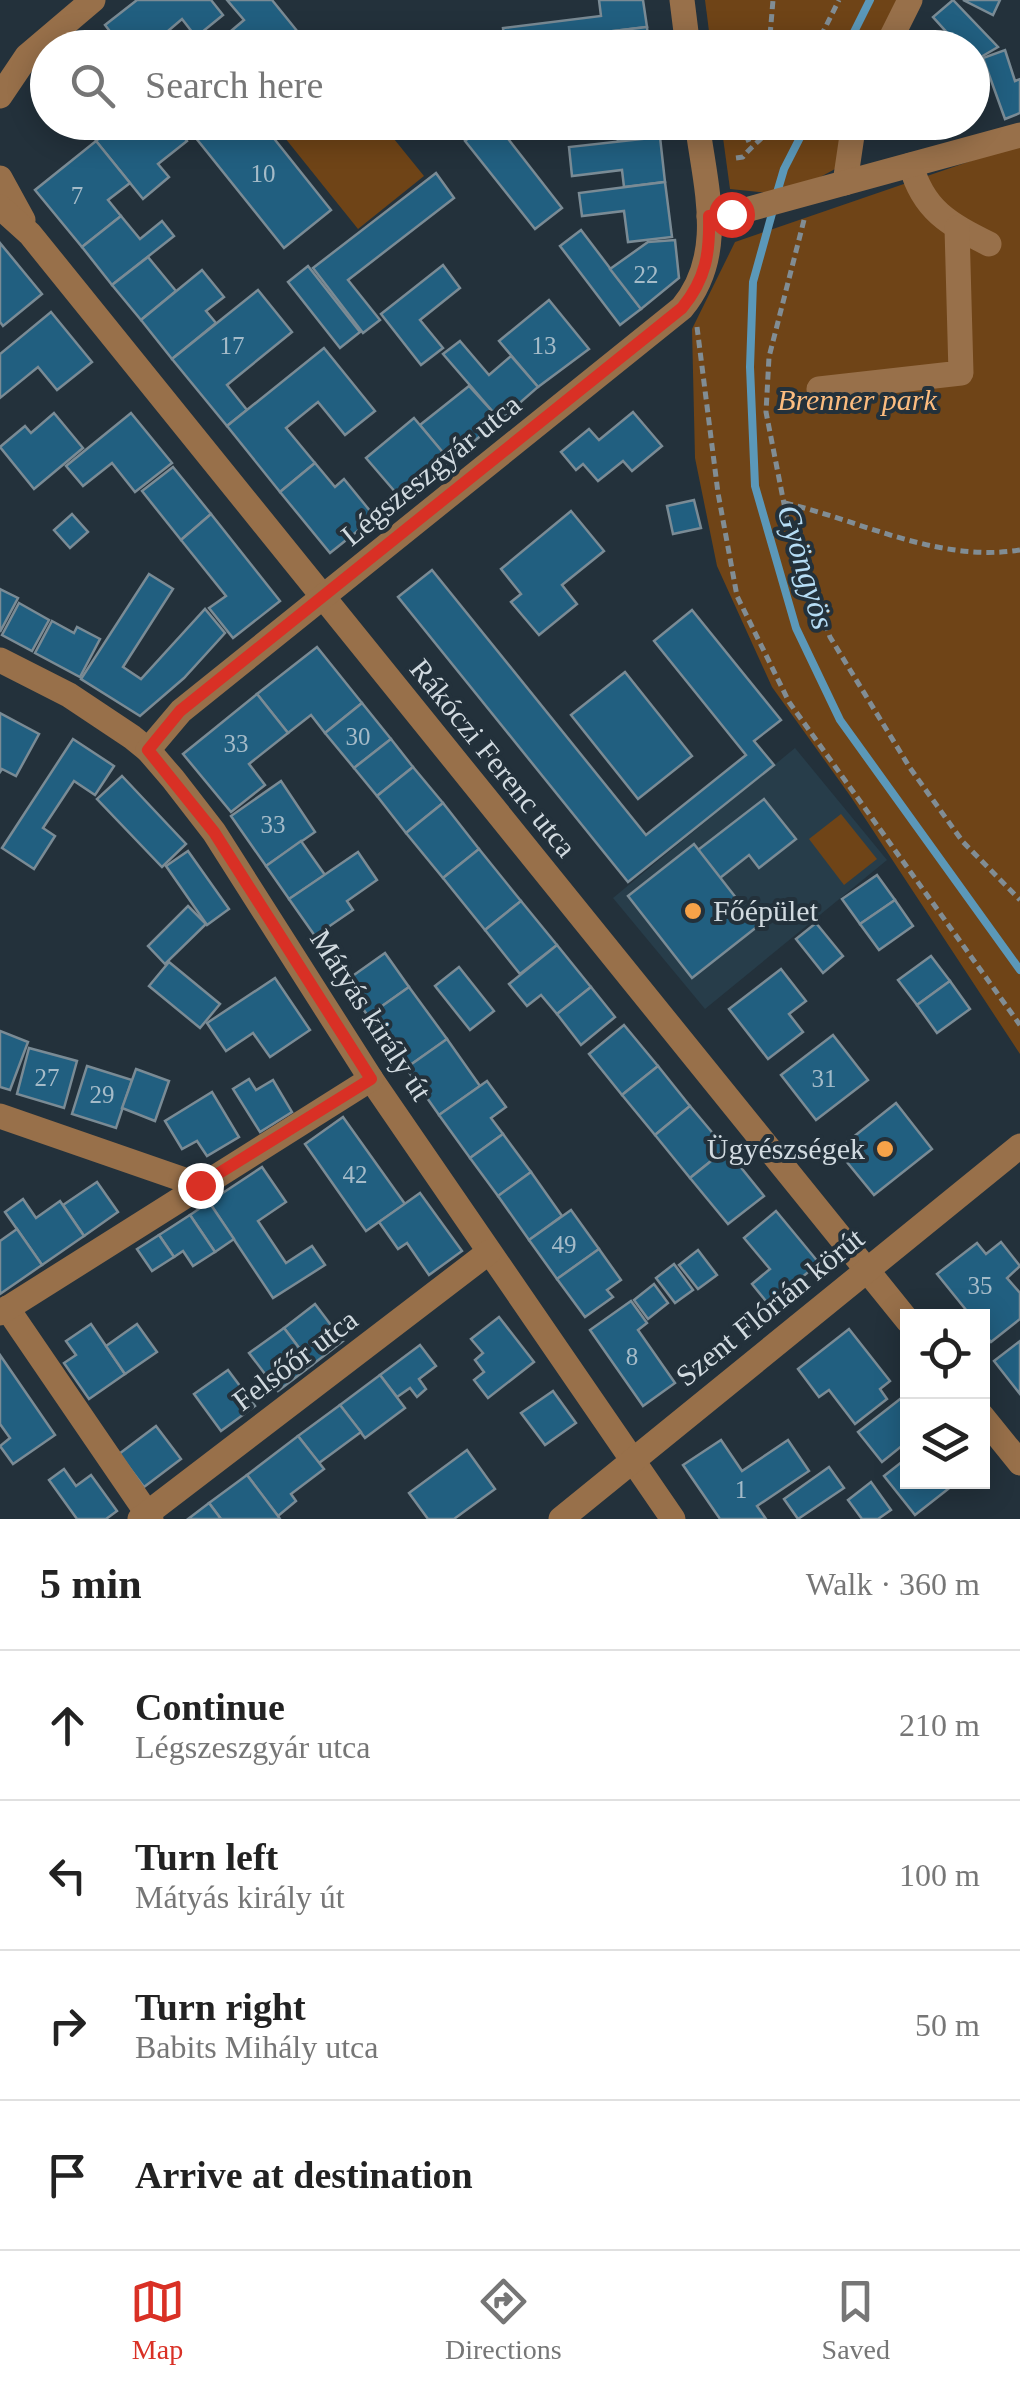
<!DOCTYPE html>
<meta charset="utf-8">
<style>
:root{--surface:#fff;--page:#f2f2f2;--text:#222;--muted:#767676;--line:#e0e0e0;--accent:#d93025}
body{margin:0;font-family:Georgia,serif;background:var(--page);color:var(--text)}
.controls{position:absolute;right:30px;bottom:30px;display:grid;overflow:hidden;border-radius:0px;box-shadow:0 5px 25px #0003}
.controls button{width:90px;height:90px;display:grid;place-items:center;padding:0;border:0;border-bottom:2px solid var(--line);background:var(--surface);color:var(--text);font:50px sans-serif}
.stop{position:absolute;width:30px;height:30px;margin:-22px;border:8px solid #d93025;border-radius:50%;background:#fff}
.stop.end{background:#d93025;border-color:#fff;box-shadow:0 2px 10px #0008}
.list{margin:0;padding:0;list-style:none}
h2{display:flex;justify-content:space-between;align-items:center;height:130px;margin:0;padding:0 40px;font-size:42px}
h2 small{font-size:32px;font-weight:400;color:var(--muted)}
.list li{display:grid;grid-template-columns:65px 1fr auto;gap:30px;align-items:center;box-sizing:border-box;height:150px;padding:0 40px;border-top:2px solid var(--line)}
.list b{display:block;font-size:38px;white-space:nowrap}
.list p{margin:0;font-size:32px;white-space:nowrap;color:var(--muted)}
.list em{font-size:32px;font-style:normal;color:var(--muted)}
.icon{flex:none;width:55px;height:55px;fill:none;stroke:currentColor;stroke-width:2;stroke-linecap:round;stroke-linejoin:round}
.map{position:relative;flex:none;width:1020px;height:1519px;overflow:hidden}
.search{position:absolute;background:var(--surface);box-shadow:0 5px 25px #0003;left:30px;right:30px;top:30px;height:110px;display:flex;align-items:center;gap:25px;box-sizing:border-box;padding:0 35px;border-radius:55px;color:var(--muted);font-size:38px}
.sheet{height:730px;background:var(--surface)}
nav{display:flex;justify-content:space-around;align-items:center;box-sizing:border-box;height:140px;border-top:2px solid var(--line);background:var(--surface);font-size:28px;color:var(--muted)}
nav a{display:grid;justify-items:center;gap:5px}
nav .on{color:var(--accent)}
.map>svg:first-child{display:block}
.built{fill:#273d4a}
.green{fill:#6f4417}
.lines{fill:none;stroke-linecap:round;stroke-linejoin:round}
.stream{stroke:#5b98b9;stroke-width:8}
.building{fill:#215f80;stroke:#7a8b95;stroke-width:2.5}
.path{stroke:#818d94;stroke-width:5;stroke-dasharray:8 5;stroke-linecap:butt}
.minor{stroke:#98704a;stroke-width:25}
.route{stroke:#d93025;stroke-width:12}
.poi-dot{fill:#f7a248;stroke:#23313b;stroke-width:4}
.labels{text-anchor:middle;stroke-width:8;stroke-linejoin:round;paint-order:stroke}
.number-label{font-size:25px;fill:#a5bbc8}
.park-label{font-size:30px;font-style:italic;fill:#fcbc7f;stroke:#23313b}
.street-label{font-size:30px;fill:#d1dae0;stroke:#23313b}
.poi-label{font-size:30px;fill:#d1dae0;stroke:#23313b;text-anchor:start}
.water-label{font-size:32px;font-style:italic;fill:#b6ddf5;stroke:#23313b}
</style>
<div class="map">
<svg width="1020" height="1519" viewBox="0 0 1020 1519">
<rect width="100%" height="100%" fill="#23313b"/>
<!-- built -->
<path class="built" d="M 795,748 L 887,860 L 705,1009 L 613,898 Z"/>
<!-- green -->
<g class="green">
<path d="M 705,0 L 914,0 L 895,48 L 711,47 Z"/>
<path d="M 273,123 L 381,123 L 424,176 L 358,229 Z"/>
<path d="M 721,123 L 864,123 L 848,162 L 787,195 L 730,189 Z"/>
<path d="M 1020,144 L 1020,1054 L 851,797 L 772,687 L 717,566 L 695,458 L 692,329 L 735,242 Z"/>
<path d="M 841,814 L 877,859 L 844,885 L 809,839 Z"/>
</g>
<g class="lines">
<!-- stream -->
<g class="stream">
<path d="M 846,48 L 870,0"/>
<path d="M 776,196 L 784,169 L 808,122"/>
<path d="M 773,210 L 753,282 L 750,367 L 755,486 L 796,628 L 840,720 L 1020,970"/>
</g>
</g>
<!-- building -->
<g class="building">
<path d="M 137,0 L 211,0 L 223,15 L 196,37 L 182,19 L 168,31 L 181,48 L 123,48 L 105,25 Z"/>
<path d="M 227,0 L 272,0 L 302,37 L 290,48 L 244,48 L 231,31 L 244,20 Z"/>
<path d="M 599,0 L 643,0 L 647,27 L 505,44 L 503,28 L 601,16 Z"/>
<path d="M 953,0 L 998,47 L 974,61 L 972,48 L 961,48 L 933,17 Z"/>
<path d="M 963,0 L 1000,0 L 993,15 Z"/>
<path d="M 647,27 L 649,48 L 506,48 L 505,44 Z"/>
<path d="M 1005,50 L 1015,81 L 1020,79 L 1020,113 L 1005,119 L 983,58 Z"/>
<path d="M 118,122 L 172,122 L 187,141 L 158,164 L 169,177 L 143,199 L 96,141 Z"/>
<path d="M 183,122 L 241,122 L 252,136 L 264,126 L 331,210 L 284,248 Z"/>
<path d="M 488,122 L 495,122 L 562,208 L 535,229 L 465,141 Z"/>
<path d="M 616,122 L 658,122 L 660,137 L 618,142 Z"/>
<path d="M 660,137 L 665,182 L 624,187 L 622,170 L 572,176 L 569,147 Z"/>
<path d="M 96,141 L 130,183 L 108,200 L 121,216 L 82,247 L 35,190 Z"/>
<path d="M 436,173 L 454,198 L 348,280 L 380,320 L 363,333 L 313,268 Z"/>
<path d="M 665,182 L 672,237 L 628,242 L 624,211 L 582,216 L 579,193 Z"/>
<path d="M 121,216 L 140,239 L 162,221 L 174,236 L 112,285 L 82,247 Z"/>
<path d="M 581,230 L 641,309 L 620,325 L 560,246 Z"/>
<path d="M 675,240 L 679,278 L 641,309 L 610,269 L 648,242 Z"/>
<path d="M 0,243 L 42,294 L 3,326 L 0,322 Z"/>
<path d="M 148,257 L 176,291 L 141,320 L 112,285 Z"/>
<path d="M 443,265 L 460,288 L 420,320 L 443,348 L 421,365 L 381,314 Z"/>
<path d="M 308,266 L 360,332 L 340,348 L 288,282 Z"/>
<path d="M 202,270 L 224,297 L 206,311 L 216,323 L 172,359 L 141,320 Z"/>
<path d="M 258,290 L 292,332 L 227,385 L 247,410 L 227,426 L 172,359 Z"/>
<path d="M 549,300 L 589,349 L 538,387 L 499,341 Z"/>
<path d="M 51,312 L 92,362 L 57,390 L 38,367 L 0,398 L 0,354 Z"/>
<path d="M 460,341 L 489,375 L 511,356 L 538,387 L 500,420 L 443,354 Z"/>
<path d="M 324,348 L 375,411 L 345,435 L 318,402 L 286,428 L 315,463 L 280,492 L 227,426 Z"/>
<path d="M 469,386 L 500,420 L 450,461 L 420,425 Z"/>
<path d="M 633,412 L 662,446 L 632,471 L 623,461 L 598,481 L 583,464 L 576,470 L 561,452 L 589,429 L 599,440 Z"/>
<path d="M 54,413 L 83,448 L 34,489 L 0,447 L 25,426 L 31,433 Z"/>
<path d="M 131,413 L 172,463 L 135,492 L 112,463 L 83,486 L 66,466 Z"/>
<path d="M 414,418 L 450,461 L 403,501 L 366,458 Z"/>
<path d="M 315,463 L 335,487 L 344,479 L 375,517 L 330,553 L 280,492 Z"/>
<path d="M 173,467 L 211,514 L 181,540 L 142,491 Z"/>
<path d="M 694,500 L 701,528 L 673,534 L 667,506 Z"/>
<path d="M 571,511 L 604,551 L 562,585 L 577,604 L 539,635 L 511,602 L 521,594 L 501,569 Z"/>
<path d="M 72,514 L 88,532 L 70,548 L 54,530 Z"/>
<path d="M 211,514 L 280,601 L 233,638 L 209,608 L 226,596 L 181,540 Z"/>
<path d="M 432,570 L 646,835 L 746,755 L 654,641 L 692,610 L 781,720 L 754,741 L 774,765 L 628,882 L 398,597 Z"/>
<path d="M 149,574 L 173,589 L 123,667 L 141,679 L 205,609 L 225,633 L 184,678 L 140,716 L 81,679 Z"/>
<path d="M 0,589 L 18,598 L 0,632 Z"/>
<path d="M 19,603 L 49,620 L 32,651 L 2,635 Z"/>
<path d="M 52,621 L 74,633 L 77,627 L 100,639 L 80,677 L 35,653 Z"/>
<path d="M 317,647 L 362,703 L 325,733 L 311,715 L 288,733 L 257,694 Z"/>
<path d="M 625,672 L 692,756 L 638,799 L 571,715 Z"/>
<path d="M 257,694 L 288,733 L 249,764 L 265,785 L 231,812 L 183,754 Z"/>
<path d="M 362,703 L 391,739 L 354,768 L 325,733 Z"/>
<path d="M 0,713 L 39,734 L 16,776 L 2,769 L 0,772 Z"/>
<path d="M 73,739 L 114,766 L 95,795 L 74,781 L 43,828 L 55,836 L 34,869 L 2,848 Z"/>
<path d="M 391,739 L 413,767 L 377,796 L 354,768 Z"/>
<path d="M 413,767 L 443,803 L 406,833 L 377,796 Z"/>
<path d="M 122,776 L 186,844 L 162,867 L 97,799 Z"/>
<path d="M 281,781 L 315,832 L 266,866 L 231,816 Z"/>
<path d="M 764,799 L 796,839 L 759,868 L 749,855 L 720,878 L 698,850 Z"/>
<path d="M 443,803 L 479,849 L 443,878 L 406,833 Z"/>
<path d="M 301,841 L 325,875 L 289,899 L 266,866 Z"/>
<path d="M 694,844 L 758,926 L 692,978 L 628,896 Z"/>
<path d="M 479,849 L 521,901 L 485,930 L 443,878 Z"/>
<path d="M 188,851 L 229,909 L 207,925 L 166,866 Z"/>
<path d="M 358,852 L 377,880 L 347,901 L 353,910 L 315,936 L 289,899 Z"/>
<path d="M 877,875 L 895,900 L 860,924 L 842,899 Z"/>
<path d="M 895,900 L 913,926 L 879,950 L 860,924 Z"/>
<path d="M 521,901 L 557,945 L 520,974 L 485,930 Z"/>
<path d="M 188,906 L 206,924 L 165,964 L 148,946 Z"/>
<path d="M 816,923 L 843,956 L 823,973 L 796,939 Z"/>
<path d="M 557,945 L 591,987 L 557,1014 L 541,995 L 527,1006 L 509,984 Z"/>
<path d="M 385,953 L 409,987 L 368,1016 L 344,982 Z"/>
<path d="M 931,956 L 950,981 L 917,1005 L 898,980 Z"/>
<path d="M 169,962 L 220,1004 L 200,1028 L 149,986 Z"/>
<path d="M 459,967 L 494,1011 L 470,1030 L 435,986 Z"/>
<path d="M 781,969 L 806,1001 L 789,1014 L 803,1032 L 768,1059 L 729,1009 Z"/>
<path d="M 275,978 L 310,1030 L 270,1057 L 253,1033 L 226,1051 L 207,1023 Z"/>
<path d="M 950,981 L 970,1009 L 937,1033 L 917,1005 Z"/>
<path d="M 409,987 L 447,1039 L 406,1068 L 368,1016 Z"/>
<path d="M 591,987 L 615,1017 L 581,1045 L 557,1014 Z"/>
<path d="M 624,1025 L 658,1066 L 622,1095 L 589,1054 Z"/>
<path d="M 0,1031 L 28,1042 L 10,1090 L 0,1087 Z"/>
<path d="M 833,1035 L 868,1080 L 816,1120 L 781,1075 Z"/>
<path d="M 447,1039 L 480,1086 L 439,1115 L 406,1068 Z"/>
<path d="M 29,1048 L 77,1061 L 64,1108 L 17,1094 Z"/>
<path d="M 87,1066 L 132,1080 L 116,1128 L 72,1114 Z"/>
<path d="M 658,1066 L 690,1106 L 655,1135 L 622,1095 Z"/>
<path d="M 136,1069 L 169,1081 L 155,1121 L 122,1108 Z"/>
<path d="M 249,1079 L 256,1090 L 273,1080 L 292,1112 L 260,1132 L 233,1089 Z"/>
<path d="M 487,1081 L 506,1107 L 491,1118 L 503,1134 L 470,1158 L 439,1115 Z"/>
<path d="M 212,1092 L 239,1137 L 207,1156 L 197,1141 L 182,1149 L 165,1121 Z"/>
<path d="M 896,1103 L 932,1149 L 874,1195 L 837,1150 Z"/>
<path d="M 690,1106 L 726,1149 L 690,1178 L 655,1135 Z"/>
<path d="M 343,1117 L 405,1204 L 366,1231 L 305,1144 Z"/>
<path d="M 503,1134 L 531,1172 L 498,1196 L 470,1158 Z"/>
<path d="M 726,1149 L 764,1196 L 728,1224 L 690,1178 Z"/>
<path d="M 262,1167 L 286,1202 L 258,1221 L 286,1263 L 312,1246 L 325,1265 L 273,1298 L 209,1202 Z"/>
<path d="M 531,1172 L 562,1216 L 529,1240 L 498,1196 Z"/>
<path d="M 97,1182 L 118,1212 L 84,1236 L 63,1205 Z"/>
<path d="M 420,1193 L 462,1251 L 429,1275 L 407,1243 L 398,1249 L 379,1222 Z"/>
<path d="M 23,1199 L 36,1218 L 60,1201 L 84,1236 L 42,1265 L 5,1212 Z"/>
<path d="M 209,1202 L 234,1239 L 215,1252 L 190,1215 Z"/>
<path d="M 571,1210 L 599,1249 L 557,1279 L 529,1240 Z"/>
<path d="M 776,1211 L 819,1263 L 769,1305 L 752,1284 L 770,1269 L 744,1238 Z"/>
<path d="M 190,1215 L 215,1252 L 193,1266 L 183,1251 L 174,1257 L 159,1235 Z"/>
<path d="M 17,1229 L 42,1265 L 0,1294 L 0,1241 Z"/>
<path d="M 159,1235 L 174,1257 L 152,1271 L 137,1249 Z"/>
<path d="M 1001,1242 L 1020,1266 L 1007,1278 L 1020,1293 L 1020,1319 L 991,1342 L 982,1331 L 982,1316 L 971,1316 L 937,1274 L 977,1243 L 986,1254 Z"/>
<path d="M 599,1249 L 621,1280 L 607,1290 L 613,1297 L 585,1317 L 557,1279 Z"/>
<path d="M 698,1250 L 717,1275 L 698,1289 L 679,1265 Z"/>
<path d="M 674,1264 L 693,1290 L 675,1303 L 656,1278 Z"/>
<path d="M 654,1284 L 668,1303 L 648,1319 L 634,1300 Z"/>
<path d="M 631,1301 L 647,1323 L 638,1330 L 675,1383 L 643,1406 L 590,1330 Z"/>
<path d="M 315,1304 L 343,1341 L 312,1365 L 284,1328 Z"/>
<path d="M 499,1317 L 534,1362 L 488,1398 L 474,1380 L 484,1372 L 475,1360 L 483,1353 L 471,1339 Z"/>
<path d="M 91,1324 L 125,1374 L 89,1399 L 64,1363 L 76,1355 L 66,1341 Z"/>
<path d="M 137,1324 L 157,1352 L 125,1374 L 106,1346 Z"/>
<path d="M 284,1328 L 312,1365 L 278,1391 L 249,1353 Z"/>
<path d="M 849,1329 L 890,1381 L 880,1389 L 887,1399 L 855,1424 L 829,1390 L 819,1397 L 798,1369 Z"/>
<path d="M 1020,1341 L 1020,1394 L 994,1361 Z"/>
<path d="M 420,1345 L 436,1366 L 419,1379 L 426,1389 L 417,1397 L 410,1388 L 397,1397 L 380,1375 Z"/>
<path d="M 0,1355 L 55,1435 L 13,1464 L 0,1446 L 10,1438 L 0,1424 Z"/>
<path d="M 228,1370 L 255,1406 L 221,1431 L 194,1394 Z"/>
<path d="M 380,1375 L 405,1408 L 365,1438 L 340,1405 Z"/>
<path d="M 553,1391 L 576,1423 L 545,1445 L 521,1413 Z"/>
<path d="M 904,1396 L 908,1400 L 908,1441 L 882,1462 L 858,1432 Z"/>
<path d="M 340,1405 L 361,1432 L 319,1463 L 298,1436 Z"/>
<path d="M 156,1426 L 181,1459 L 144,1487 L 119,1454 Z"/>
<path d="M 298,1436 L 324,1469 L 291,1494 L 296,1501 L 278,1516 L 247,1475 Z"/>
<path d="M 721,1440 L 742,1471 L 788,1440 L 809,1471 L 757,1506 L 766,1519 L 720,1519 L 683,1465 Z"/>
<path d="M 467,1450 L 495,1489 L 454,1519 L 428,1519 L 409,1493 Z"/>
<path d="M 908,1457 L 908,1482 L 957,1482 L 915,1515 L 884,1476 Z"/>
<path d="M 829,1467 L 844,1488 L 798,1519 L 784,1499 Z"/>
<path d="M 64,1469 L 76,1486 L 91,1475 L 117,1511 L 106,1519 L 77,1519 L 49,1480 Z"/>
<path d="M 247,1475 L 278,1516 L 280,1519 L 221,1519 L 209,1503 Z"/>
<path d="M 871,1482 L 891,1510 L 878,1519 L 862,1519 L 848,1500 Z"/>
<path d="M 209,1503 L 221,1519 L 188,1519 Z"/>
</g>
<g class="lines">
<!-- path -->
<g class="path">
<path d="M 769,48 L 773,0"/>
<path d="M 815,48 L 839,0"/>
<path d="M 749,122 L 746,135 L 751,147"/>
<path d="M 736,158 L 743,157 C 754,143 763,140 774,122"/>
<path d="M 804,220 L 769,357 L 766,412 L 787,519 L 830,637 L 910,768 L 963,842 L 1020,900"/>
<path d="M 697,327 L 718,493 L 737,596 L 789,702 L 1020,1025"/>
<path d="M 785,503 C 862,521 939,563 1020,550"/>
</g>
<!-- minor -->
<g class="minor">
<path d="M 682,0 L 688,48"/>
<path d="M 886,48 L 910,0"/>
<path d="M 0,96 L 27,56 L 93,0"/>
<path d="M 911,165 C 923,210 949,224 989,244"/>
<path d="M 0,178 L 23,220"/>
<path d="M 845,183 L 854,122"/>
<path d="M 0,207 L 30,234 L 908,1321"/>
<path d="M 709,216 L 731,214 L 1020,135"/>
<path d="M 819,389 L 961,373 L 957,228"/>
<path d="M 0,660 L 69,695 L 132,737 L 148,750 L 173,779 L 214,832 L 371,1079 L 673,1519"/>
<path d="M 148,750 L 181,711 L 682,308 C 727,254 705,186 697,122"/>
<path d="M 0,1116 L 199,1185"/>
<path d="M 7,1308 L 151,1519"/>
<path d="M 0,1313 L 371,1079"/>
<path d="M 982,1416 L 1020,1463"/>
<path d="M 140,1519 L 489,1252"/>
<path d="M 561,1519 L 1020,1146"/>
</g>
</g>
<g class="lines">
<!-- route -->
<path class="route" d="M 200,1185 L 371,1079 L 214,832 L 148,750 L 180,711 L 682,308 C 706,279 710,253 709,216 L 731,214"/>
</g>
<!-- markers -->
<g class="poi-dot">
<circle cx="693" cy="911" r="10"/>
<circle cx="885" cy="1149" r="10"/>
</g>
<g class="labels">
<!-- number labels -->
<g class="number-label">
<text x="263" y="182">10</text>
<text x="77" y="204">7</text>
<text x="646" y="283">22</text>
<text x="232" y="354">17</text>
<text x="544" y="354">13</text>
<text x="358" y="745">30</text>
<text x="236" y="752">33</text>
<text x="273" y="833">33</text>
<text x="47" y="1086">27</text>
<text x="824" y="1087">31</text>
<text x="102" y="1103">29</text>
<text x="355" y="1183">42</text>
<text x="564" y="1253">49</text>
<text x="980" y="1294">35</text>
<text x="632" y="1365">8</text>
<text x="741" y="1498">1</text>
</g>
<!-- park labels -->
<g class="park-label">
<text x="857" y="410">Brenner park</text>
</g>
<!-- street labels -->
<g class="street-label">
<text transform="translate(431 470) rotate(-39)" y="10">Légszeszgyár utca</text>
<text transform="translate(493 758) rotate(51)" y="10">Rákóczi Ferenc utca</text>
<text transform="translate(371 1015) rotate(57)" y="10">Mátyás király út</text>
<text transform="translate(770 1307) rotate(-39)" y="10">Szent Flórián körút</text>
<text transform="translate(295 1360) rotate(-37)" y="10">Felsőőr utca</text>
</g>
<!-- poi labels -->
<g class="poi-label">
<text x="713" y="921">Főépület</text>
<text x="865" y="1159" text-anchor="end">Ügyészségek</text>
</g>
<!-- water labels -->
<g class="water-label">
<text transform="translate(806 567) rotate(73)" y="11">Gyöngyös</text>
</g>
</g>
</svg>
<div class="controls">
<button><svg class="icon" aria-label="locate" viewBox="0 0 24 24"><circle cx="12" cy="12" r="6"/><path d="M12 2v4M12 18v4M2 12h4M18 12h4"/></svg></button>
<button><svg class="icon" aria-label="layers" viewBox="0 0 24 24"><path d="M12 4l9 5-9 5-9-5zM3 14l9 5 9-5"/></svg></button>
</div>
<div class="stop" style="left:731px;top:214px"></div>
<div class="stop end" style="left:200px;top:1185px"></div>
<div class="search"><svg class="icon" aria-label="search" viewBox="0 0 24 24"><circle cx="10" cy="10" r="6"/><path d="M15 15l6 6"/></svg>Search here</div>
</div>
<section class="sheet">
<h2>5 min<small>Walk · 360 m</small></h2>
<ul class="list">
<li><svg class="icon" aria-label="ahead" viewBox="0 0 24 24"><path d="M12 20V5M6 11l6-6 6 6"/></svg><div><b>Continue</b><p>Légszeszgyár utca</p></div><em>210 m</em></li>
<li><svg class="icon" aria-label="left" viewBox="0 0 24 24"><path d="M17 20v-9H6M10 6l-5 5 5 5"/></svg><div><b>Turn left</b><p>Mátyás király út</p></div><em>100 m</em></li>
<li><svg class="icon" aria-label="right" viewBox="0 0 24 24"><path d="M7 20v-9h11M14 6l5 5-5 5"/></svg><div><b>Turn right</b><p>Babits Mihály utca</p></div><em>50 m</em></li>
<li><svg class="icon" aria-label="arrive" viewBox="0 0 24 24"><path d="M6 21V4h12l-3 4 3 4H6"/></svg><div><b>Arrive at destination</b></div></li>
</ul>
</section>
<nav>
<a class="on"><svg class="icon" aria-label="map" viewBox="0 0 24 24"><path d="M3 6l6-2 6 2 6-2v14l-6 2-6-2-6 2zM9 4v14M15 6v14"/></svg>Map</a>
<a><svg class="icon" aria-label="directions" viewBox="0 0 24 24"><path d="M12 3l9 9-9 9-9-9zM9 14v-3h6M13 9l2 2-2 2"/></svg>Directions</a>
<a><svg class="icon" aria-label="saved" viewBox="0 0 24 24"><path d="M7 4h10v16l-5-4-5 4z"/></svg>Saved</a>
</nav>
